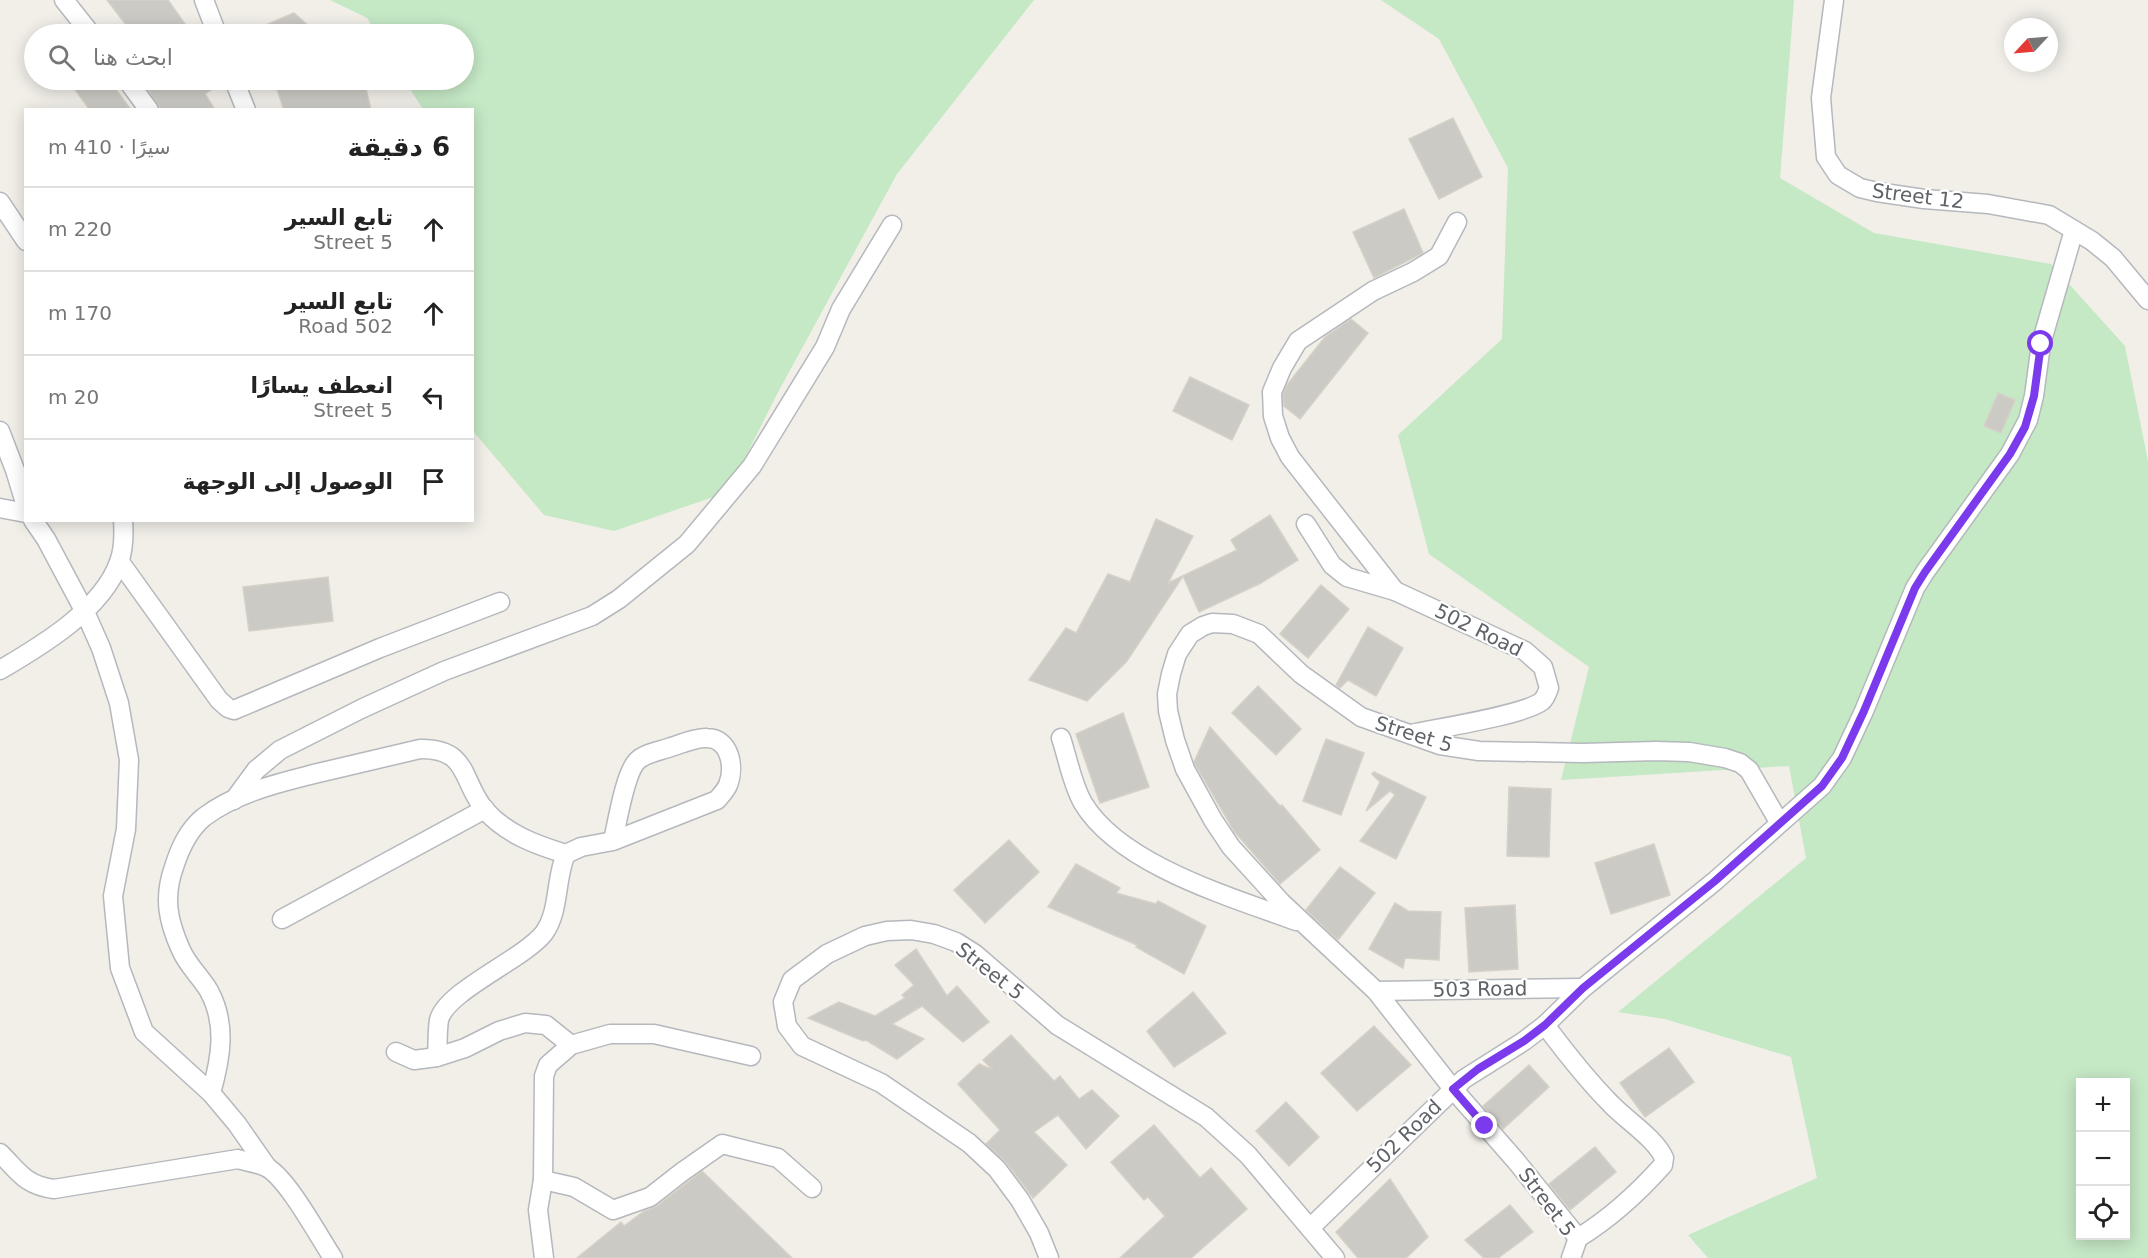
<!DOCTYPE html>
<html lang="ar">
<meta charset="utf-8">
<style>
:root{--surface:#fff;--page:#f2f2f2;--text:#222;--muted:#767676;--line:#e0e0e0}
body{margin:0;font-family:"DejaVu Sans",Vazirmatn,sans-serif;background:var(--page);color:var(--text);direction:rtl}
.controls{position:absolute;right:18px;bottom:18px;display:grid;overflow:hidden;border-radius:0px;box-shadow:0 3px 15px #0003}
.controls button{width:54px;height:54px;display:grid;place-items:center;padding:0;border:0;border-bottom:2px solid var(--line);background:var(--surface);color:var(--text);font:30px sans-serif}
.compass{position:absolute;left:2004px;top:18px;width:54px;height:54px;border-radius:50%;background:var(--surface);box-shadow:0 3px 15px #0003;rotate:244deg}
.stop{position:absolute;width:18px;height:18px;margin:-14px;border:4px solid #7c3aed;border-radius:50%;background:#fff}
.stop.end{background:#7c3aed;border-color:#fff;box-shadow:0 2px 6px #0008}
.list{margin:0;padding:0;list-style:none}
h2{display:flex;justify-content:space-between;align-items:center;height:78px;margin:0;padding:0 24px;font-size:26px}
h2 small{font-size:20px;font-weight:400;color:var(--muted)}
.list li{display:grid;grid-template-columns:39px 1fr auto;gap:18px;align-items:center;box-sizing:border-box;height:84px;padding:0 24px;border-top:2px solid var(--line)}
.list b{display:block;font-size:22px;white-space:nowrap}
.list p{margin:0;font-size:20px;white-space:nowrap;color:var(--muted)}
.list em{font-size:20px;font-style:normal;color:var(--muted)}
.icon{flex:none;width:33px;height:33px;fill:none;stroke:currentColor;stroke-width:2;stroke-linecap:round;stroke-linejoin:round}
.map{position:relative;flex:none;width:2148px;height:1258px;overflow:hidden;direction:ltr}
.search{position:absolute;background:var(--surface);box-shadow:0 3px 15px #0003;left:24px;top:24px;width:450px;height:66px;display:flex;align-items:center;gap:15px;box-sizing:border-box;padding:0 21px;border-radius:33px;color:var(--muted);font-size:22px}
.panel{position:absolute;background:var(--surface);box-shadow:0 3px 15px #0003;left:24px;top:108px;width:450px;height:414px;border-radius:0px;direction:rtl}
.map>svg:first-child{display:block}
.green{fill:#c5e8c5;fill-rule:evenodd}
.building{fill:#cccac5;stroke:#d6d1c6;stroke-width:1.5}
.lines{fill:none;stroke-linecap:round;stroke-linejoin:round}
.minor-casing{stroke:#b5b8bc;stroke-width:21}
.minor{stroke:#fff;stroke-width:18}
.route{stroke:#7c3aed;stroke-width:8}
.labels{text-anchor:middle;stroke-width:4.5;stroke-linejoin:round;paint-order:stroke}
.street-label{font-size:20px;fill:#5f6368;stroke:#fff}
</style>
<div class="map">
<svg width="2148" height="1258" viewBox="0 0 2148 1258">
<rect width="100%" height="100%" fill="#f1efe8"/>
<!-- green -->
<g class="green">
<path d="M 330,0 L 1034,0 L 897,174 L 776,396 L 728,492 L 614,531 L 544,515 L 473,431 L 472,110 L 423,109 L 404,80 L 464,80 L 464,34 L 377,34 L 367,18 Z"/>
<path d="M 1381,0 L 1794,0 L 1780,178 L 1874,233 L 2051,264 L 2125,346 L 2148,461 L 2148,1258 L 1708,1258 L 1688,1235 L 1817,1178 L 1791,1057 L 1665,1019 L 1618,1012 L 1806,858 L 1789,766 L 1561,780 L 1589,667 L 1429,554 L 1398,435 L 1502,339 L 1508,168 L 1439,39 ZM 2080,1082 L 2126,1082 L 2126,1236 L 2080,1236 Z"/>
</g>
<!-- building -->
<g class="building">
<path d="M 107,0 L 168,0 L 192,34 L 133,34 Z"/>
<path d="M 294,13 L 318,34 L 245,34 Z"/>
<path d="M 68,80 L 109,80 L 131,110 L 90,110 Z"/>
<path d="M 142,80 L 206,80 L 212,89 L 205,94 L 215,110 L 162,110 Z"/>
<path d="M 274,80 L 364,80 L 371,110 L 284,110 Z"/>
<path d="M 1453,118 L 1482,177 L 1439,199 L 1409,139 Z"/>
<path d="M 1404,209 L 1423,253 L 1374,278 L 1353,232 Z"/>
<path d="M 1351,319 L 1368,333 L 1300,419 L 1284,406 L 1283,394 L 1287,385 L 1325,337 Z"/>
<path d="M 1190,377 L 1249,405 L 1232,440 L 1173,411 Z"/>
<path d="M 1998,393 L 2015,400 L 2001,433 L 1984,426 Z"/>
<path d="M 1270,515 L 1298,560 L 1261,583 L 1199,612 L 1183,576 L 1127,661 L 1087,701 L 1029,680 L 1066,628 L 1076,633 L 1108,574 L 1130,582 L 1156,519 L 1193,536 L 1168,583 L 1237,550 L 1231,540 Z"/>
<path d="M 328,577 L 333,621 L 249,631 L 243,587 Z"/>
<path d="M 1321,585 L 1349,609 L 1308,658 L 1280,634 Z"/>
<path d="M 1368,627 L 1403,648 L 1376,696 L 1348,680 L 1340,688 L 1336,685 Z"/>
<path d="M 1258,686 L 1301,729 L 1276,755 L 1232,713 Z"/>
<path d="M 1123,713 L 1149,787 L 1100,803 L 1076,734 Z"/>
<path d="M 1210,727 L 1280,806 L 1282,805 L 1320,850 L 1280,884 L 1234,831 L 1195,764 L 1194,762 Z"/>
<path d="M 1326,739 L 1364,753 L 1341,815 L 1303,801 Z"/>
<path d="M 1374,772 L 1426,797 L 1396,859 L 1360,841 L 1395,795 L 1390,791 L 1366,811 L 1380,782 L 1372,774 Z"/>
<path d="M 1509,787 L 1551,789 L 1549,857 L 1507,856 Z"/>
<path d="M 1009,840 L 1039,872 L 985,923 L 954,890 Z"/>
<path d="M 1654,844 L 1670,895 L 1611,914 L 1595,863 Z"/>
<path d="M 1076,864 L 1120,888 L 1116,893 L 1156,904 L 1158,901 L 1206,926 L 1184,974 L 1136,947 L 1137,945 L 1048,907 Z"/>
<path d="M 1340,867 L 1375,893 L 1338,940 L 1306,910 Z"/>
<path d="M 1395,903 L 1408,911 L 1441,912 L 1439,960 L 1405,958 L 1403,968 L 1369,949 Z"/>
<path d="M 1515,905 L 1518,969 L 1469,972 L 1465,908 Z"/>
<path d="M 916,949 L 947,996 L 957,986 L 989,1022 L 963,1042 L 922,1006 L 892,1024 L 924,1039 L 897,1059 L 866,1040 L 863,1041 L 808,1018 L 839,1002 L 875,1016 L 905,998 L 902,995 L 914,985 L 895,965 Z"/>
<path d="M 1193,992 L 1226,1033 L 1174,1067 L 1147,1031 Z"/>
<path d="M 1374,1026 L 1411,1065 L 1357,1111 L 1321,1073 Z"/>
<path d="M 1011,1035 L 1054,1081 L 1060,1076 L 1079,1099 L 1092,1090 L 1119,1116 L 1086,1149 L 1058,1115 L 1034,1132 L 1067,1165 L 1033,1198 L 1006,1162 L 986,1144 L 1000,1130 L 958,1084 L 979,1064 L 993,1070 L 983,1060 Z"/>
<path d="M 1669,1048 L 1694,1082 L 1645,1117 L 1620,1083 Z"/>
<path d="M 1529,1065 L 1549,1087 L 1503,1129 L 1483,1106 Z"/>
<path d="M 1286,1102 L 1319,1137 L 1289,1166 L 1256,1131 Z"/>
<path d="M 1154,1125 L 1200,1178 L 1211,1168 L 1247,1209 L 1191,1258 L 1120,1258 L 1165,1216 L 1148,1197 L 1144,1200 L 1111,1162 Z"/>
<path d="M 1595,1147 L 1616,1172 L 1570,1210 L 1549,1184 Z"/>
<path d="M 702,1171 L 792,1258 L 577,1258 L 621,1222 L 624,1226 L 643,1212 L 657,1206 Z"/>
<path d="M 1390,1179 L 1428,1237 L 1406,1258 L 1358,1258 L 1336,1232 Z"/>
<path d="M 1510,1205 L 1533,1232 L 1498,1258 L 1484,1258 L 1465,1240 Z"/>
</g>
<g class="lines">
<!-- minor casing -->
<g class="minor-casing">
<g id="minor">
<path d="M 64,0 L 91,34"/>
<path d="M 204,0 L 217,34"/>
<path d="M 1834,0 L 1821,98 L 1826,157 L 1838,175 L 1860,188 L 1877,192 L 1924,199 L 1988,204 L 2049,215 L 2092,241 L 2113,258 L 2148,300"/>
<path d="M 127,80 L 149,110"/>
<path d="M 234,80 L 246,110"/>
<path d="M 0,202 L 26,241"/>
<path d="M 0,431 L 15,470 L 26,506"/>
<path d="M 0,508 L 26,513"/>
<path d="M 33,520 L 46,539 L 85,612 L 101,648 L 119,703 L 129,760 L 126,829 L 113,896 L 120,968 L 144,1032 L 211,1093 L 237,1124 L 267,1167"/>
<path d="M 1306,524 L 1332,565 L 1347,577 L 1395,591 L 1525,651 L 1543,667 L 1549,688 C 1547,693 1546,697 1542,701 C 1525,715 1438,728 1411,734"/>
<path d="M 120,562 L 219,700 L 228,708 L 234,710 L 380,648 L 500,602"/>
<path d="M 1395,591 L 1290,457 L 1280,438 L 1273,416 L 1272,392 L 1282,368 L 1298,341 L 1373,291 L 1413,272 L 1439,256 L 1457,222"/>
<path d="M 0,670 C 41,646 103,609 119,562 C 124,549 124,534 123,520"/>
<path d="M 1061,738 C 1068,759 1072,784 1083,803 C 1120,865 1231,897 1296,921"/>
<path d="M 234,800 L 256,770 L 280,750 L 361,709 L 444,671 L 592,616 L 619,599 L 687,544 L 752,466 L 825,347 L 841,309 L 892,225"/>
<path d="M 282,919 L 485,809"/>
<path d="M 1376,991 L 1583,988"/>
<path d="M 1545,1025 C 1566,1053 1587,1080 1611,1104 C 1626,1120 1655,1138 1664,1158 L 1663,1165 C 1637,1194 1611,1218 1578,1238"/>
<path d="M 396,1052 L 414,1060 L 437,1057 L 465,1048 L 499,1031 L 525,1023 L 546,1025 L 571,1045"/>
<path d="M 437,1057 C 438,1045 437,1032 439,1020 C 446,991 524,959 544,933 C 560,911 555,878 566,854 L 581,847 L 613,841 L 717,800 C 721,795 726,790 728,785 C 735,767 730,738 707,738 C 696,737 681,744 671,747 C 660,751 645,753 637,761 C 625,773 617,823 613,841"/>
<path d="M 211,1093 C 221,1058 227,1024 209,991 C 201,977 188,966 181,950 C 168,921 163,898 174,867 C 180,848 188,830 204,817 C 237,792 279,783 318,773 C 352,765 386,757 420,749 C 470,748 461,782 485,810 C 506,834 536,845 566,854"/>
<path d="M 0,1153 C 19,1172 26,1186 54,1189 L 238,1159 C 247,1162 258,1163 266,1167 C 287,1177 319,1237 333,1258"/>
<path d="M 543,1180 L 544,1076 L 548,1065 L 571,1045 L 610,1034 L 654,1034 L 751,1056"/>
<path d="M 1310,1228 L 1464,1079 L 1524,1041 L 1545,1025 L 1583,988 L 1715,881 L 1822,786 L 1842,758 L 1864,711 L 1915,588 L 1925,572 L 2010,454 L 2028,420 L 2034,396 L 2041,344 L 2074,230"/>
<path d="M 1578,1238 L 1516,1161 L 1453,1089 L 1376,991 L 1282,903 L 1231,847 L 1213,820 L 1185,769 L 1175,740 L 1168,711 L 1167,694 L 1171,674 L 1177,654 L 1190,634 L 1203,626 L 1212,623 L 1233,624 L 1259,634 L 1301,674 L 1361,717 L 1440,745 L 1479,751 L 1583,753 L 1656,751 L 1689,752 L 1725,758 L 1740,763 L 1749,770 L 1779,822"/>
<path d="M 544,1258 L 538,1210 L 543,1180 L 574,1187 L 613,1210 L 650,1197 L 682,1172 L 722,1144 L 778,1158 L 812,1188"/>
<path d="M 1049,1258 L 1039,1233 L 1020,1200 L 997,1169 L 969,1143 L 881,1083 L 802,1046 L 787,1026 L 783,1002 L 792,980 L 827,954 L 865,936 L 887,931 L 911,930 L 934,934 L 956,942 L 975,954 L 1057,1025 L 1206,1117 L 1248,1155 L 1335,1258"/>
<path d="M 1571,1258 L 1578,1238"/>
</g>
</g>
<!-- minor -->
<use href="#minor" class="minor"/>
</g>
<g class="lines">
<!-- route -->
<path class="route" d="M 1485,1126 L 1453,1089 L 1478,1069 L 1524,1041 L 1545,1025 L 1583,988 L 1715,881 L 1822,786 L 1842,758 L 1864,711 L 1915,588 L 1925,572 L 2010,454 L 2025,427 L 2034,396 L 2041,344"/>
</g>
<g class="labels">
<!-- street labels -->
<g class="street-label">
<text transform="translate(1918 196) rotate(7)" y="7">Street 12</text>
<text transform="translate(1479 630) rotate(26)" y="7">502 Road</text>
<text transform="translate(1414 734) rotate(17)" y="7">Street 5</text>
<text transform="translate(990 971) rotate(38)" y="7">Street 5</text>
<text transform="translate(1480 989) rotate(-1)" y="7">503 Road</text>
<text transform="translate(1404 1136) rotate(-44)" y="7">502 Road</text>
<text transform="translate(1547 1202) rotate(53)" y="7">Street 5</text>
</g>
</g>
</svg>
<div class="controls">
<button>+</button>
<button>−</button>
<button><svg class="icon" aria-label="locate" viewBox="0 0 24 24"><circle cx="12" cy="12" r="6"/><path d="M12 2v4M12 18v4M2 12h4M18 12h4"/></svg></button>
</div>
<svg class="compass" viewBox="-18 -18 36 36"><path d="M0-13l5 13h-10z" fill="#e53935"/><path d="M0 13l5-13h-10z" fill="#767676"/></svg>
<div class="stop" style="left:2041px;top:344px"></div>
<div class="stop end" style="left:1485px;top:1126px"></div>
<div class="search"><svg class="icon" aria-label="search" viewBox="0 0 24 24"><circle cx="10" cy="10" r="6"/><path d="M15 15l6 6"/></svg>ابحث هنا</div>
<section class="panel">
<h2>6 دقيقة<small>سيرًا · 410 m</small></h2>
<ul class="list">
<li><svg class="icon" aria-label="ahead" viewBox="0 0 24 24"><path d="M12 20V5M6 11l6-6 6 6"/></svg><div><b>تابع السير</b><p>Street 5</p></div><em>220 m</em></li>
<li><svg class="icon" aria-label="ahead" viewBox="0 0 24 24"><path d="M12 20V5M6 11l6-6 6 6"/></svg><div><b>تابع السير</b><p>502 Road</p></div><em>170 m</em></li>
<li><svg class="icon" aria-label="left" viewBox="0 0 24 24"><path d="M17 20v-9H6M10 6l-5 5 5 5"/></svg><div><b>انعطف يسارًا</b><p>Street 5</p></div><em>20 m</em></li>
<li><svg class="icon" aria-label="arrive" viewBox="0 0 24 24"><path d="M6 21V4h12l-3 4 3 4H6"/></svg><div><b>الوصول إلى الوجهة</b></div></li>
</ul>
</section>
</div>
